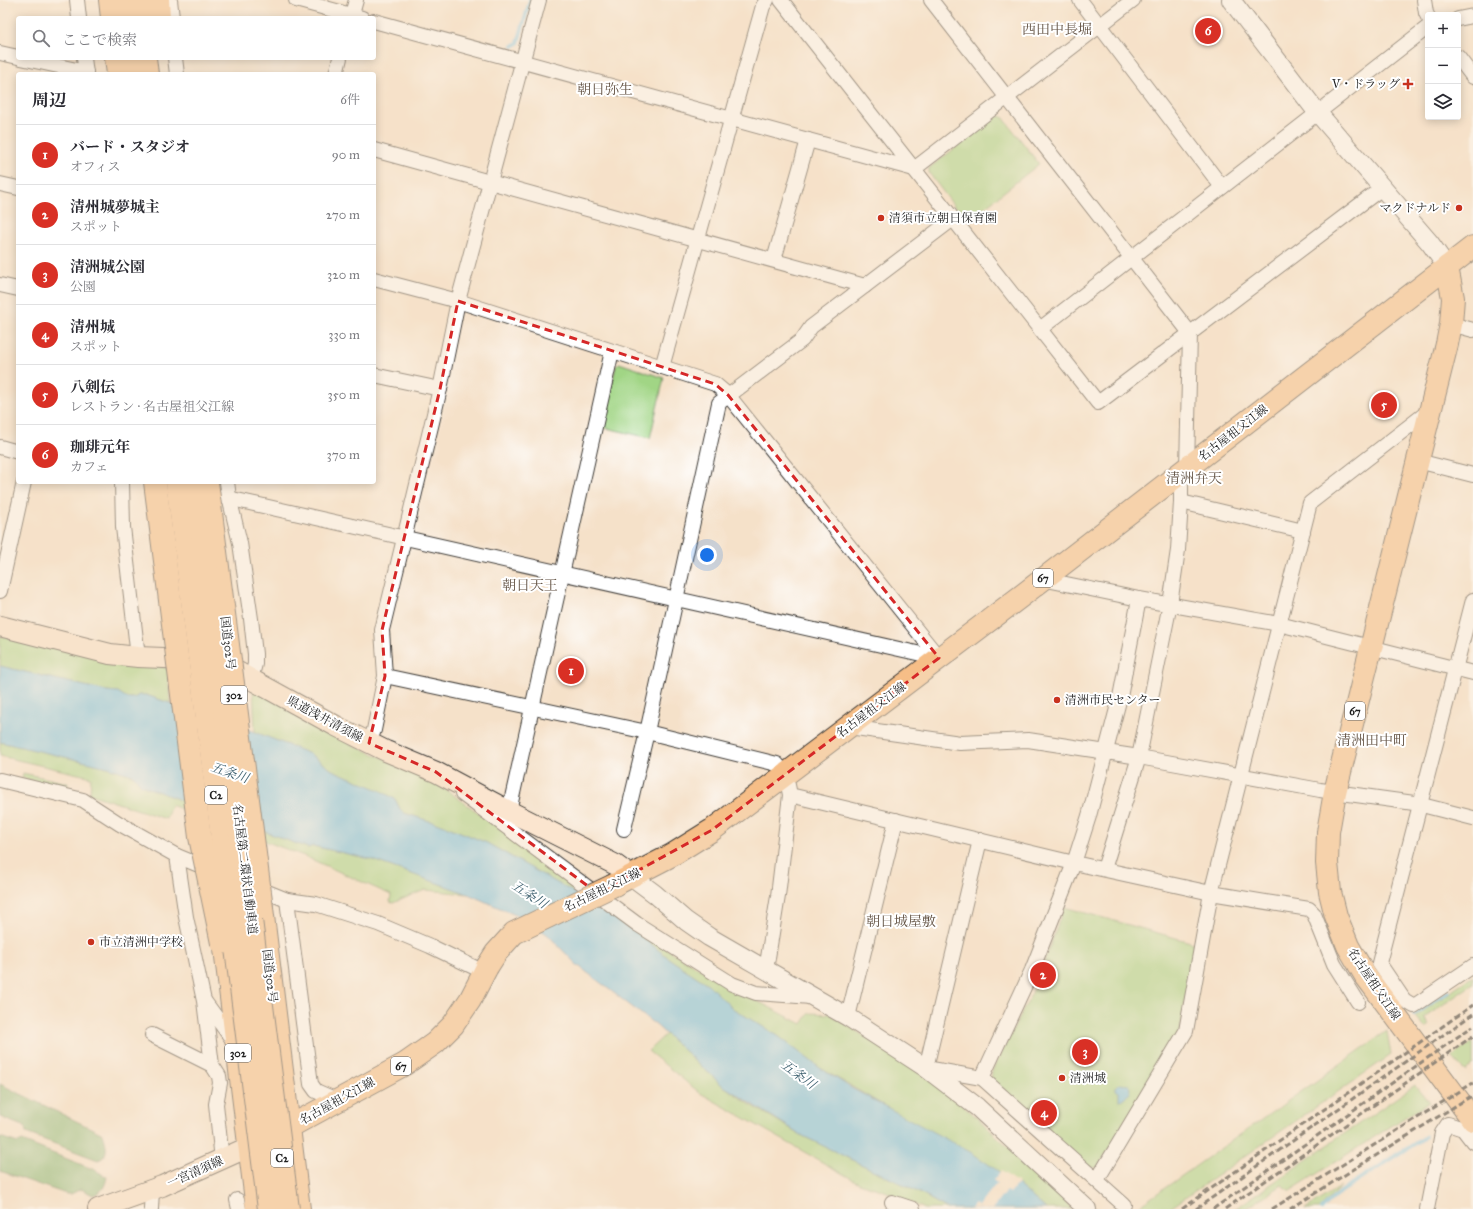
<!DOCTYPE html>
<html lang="ja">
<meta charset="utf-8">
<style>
:root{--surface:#fff;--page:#f7f7f7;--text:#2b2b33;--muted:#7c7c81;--line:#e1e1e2;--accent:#d93025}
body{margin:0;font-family:"IM FELL Great Primer","Noto Serif JP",serif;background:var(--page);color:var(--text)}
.controls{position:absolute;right:12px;top:12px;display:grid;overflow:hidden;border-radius:4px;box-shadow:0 2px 10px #0003}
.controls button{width:36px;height:36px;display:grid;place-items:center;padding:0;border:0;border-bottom:1px solid var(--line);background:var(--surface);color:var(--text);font:20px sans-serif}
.you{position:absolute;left:707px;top:555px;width:14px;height:14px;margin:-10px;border:3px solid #fff;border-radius:50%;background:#1a73e8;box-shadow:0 0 0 6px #1a73e833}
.badge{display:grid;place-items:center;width:26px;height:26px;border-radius:50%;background:var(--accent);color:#fff;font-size:13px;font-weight:700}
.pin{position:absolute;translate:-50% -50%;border:2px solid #fff;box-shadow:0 1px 4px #0006}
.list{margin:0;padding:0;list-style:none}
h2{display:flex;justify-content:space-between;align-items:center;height:52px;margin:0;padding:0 16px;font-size:17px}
h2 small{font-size:13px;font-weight:400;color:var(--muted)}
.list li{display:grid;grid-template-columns:26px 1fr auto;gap:12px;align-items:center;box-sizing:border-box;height:60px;padding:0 16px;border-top:1px solid var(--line)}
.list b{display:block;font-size:15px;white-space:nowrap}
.list p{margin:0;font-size:13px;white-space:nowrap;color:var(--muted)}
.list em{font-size:13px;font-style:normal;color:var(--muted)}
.icon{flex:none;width:22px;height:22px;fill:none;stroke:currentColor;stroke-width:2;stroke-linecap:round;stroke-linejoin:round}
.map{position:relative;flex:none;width:1473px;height:1209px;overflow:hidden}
.search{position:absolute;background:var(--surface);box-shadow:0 2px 10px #0003;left:16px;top:16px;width:360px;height:44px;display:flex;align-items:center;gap:10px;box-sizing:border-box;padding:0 14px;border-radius:4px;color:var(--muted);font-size:15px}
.panel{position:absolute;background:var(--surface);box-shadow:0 2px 10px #0003;left:16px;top:72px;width:360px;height:412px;border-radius:4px}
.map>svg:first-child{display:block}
.green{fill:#a1d585;stroke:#5e7850}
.forest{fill:#80b672;stroke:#4e6947}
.water{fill:#6ac0e7;stroke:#436e82}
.pier{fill:#f5e1c9}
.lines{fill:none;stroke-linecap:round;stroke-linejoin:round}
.stream{stroke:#6ac0e7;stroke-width:4}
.minor-casing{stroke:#3d3a36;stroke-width:16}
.tertiary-casing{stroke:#3d3a36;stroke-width:20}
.secondary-casing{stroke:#3d3a36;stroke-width:22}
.primary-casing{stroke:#3d3a36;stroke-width:24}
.trunk-casing{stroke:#3d3a36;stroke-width:24}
.motorway-casing{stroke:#3d3a36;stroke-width:24}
.minor{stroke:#fff;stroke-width:14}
.tertiary{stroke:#fff;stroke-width:18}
.secondary{stroke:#fbe5cf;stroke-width:20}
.primary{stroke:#f6be87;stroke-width:22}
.trunk{stroke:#f6be87;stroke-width:22}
.motorway{stroke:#f6be87;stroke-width:22}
.rail{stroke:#1c1c1c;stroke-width:3;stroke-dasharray:6 3;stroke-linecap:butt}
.primary-bridge-casing{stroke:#3d3a36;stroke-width:24;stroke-linecap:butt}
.trunk-bridge-casing{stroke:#3d3a36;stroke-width:24;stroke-linecap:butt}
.motorway-bridge-casing{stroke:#3d3a36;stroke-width:24;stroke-linecap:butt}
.primary-bridge{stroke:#f6be87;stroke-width:22}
.trunk-bridge{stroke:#f6be87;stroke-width:22}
.motorway-bridge{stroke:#f6be87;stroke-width:22}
.marked{fill:none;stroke:#d62828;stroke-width:3;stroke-dasharray:8 5;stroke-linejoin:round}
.poi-dot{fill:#c8321e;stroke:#fff;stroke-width:1.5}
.labels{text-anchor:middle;stroke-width:4;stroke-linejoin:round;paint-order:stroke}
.shield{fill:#fff;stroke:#606060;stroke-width:1}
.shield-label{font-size:11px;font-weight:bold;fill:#1c1c1c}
.poi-label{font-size:12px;fill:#1c1c1c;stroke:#fff;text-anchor:start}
.street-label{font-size:12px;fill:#1c1c1c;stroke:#fff}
.water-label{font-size:13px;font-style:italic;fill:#3b5e6d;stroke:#fff}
.quarter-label{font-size:14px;fill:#635344;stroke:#fff}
</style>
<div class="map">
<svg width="1473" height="1209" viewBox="0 0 1473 1209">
<rect width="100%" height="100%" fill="#fff"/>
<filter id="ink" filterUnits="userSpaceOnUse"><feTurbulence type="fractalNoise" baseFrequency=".025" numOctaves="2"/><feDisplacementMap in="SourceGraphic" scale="8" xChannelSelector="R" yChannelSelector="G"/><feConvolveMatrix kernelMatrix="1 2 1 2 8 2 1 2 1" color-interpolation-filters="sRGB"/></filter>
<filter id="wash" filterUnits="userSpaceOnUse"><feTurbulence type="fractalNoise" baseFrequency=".012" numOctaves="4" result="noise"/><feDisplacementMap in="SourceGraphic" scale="16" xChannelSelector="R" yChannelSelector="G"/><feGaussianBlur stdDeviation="0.9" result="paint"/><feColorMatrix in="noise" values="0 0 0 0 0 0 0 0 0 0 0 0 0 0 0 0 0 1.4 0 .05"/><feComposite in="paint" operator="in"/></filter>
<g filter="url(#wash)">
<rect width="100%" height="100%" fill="#f5e1c9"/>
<!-- green -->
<g class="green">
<path d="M 997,116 L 1003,117 L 1039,164 L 966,222 L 929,173 L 929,168 Z"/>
<path d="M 619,363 L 664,378 L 650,438 L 602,427 L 616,366 Z"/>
<path d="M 0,636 L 168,668 L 170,703 L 146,695 L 139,695 L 134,698 L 127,698 L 118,692 L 106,691 L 0,666 Z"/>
<path d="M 253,687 L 348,743 L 428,777 L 582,886 L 573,892 L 487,843 L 448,827 L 404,813 L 400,809 L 395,799 L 379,790 L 332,770 L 310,754 L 255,732 Z"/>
<path d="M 0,742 L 108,767 L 133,775 L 141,785 L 308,848 L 313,846 L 370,859 L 468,894 L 425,890 L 393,903 L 390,902 L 391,895 L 304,856 L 171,805 L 166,819 L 90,794 L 91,777 L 0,756 Z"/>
<path d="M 23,773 L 68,783 L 67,789 L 22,778 Z"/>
<path d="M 1064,907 L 1194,943 L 1180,1032 L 1098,1167 L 1090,1168 L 991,1082 L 992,1071 L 1036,985 Z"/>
<path d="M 626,924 L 726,985 L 802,1024 L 809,1013 L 830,1014 L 947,1090 L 1059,1194 L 1072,1209 L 1046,1209 L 1017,1184 L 820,1068 L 778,1036 L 732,1008 L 709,985 L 671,960 Z"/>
<path d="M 1473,976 L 1473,984 L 1424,1018 L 1429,1025 L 1425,1028 L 1415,1017 Z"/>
<path d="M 1387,1031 L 1391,1055 L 1169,1209 L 1135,1209 Z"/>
<path d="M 666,1034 L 722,1085 L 748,1103 L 803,1136 L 916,1191 L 948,1209 L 925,1209 L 887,1192 L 859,1183 L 700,1093 L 648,1051 Z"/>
<path d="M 1473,1042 L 1473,1065 L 1465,1071 L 1452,1057 Z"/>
<path d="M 1415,1085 L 1429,1102 L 1290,1191 L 1282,1185 L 1246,1209 L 1235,1209 Z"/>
<path d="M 1341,1186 L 1320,1209 L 1305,1209 Z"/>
</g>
<!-- forest -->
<g class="forest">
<path d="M 0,1084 L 103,1134 C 106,1143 110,1157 98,1160 L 26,1133 L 25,1127 L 0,1117 Z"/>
<path d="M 0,1137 L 18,1143 L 22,1141 L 95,1170 L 107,1177 C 105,1187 102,1192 93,1195 L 81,1189 L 71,1194 L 66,1194 L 0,1171 Z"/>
</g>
<!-- water -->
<g class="water">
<path d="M 0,666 L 106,691 L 118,692 L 127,698 L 134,698 L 139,695 L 146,695 L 255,732 L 310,754 L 332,770 L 379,790 L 395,799 L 400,809 L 404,813 L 448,827 L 487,843 L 573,892 L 578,892 L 626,924 L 671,960 L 709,985 L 732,1008 L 778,1036 L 820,1068 L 853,1089 L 972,1153 L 1017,1184 L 1046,1209 L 948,1209 L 916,1191 L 803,1136 L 722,1085 L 657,1026 L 576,964 L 548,935 L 527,920 L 468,894 L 370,859 L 313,846 L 308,848 L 141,785 L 133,775 L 108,767 L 0,742 Z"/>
<path d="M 1119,1084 L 1129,1085 L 1131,1088 L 1130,1093 L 1121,1100 L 1119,1100 L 1119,1092 L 1116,1090 L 1116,1087 Z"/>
</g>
<!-- pier -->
<path class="pier" d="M 1001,1171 L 1018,1183 L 1010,1193 L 1006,1191 L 992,1209 L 971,1209 L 975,1204 L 978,1207 L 997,1183 L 993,1180 Z"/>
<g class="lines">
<!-- stream -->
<g class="stream">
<path d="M 513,46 L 518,43 L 530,0"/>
<path d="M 1414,1015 L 1448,991"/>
<path d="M 1322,1209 L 1339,1193 L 1425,1137"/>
</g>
</g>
</g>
<g filter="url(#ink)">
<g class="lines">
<!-- minor casing -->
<g class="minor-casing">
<g id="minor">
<path d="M 77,0 L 79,18"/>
<path d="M 170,0 L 172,18"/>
<path d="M 296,0 L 362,18"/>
<path d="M 781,0 L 1098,403 L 1382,188"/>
<path d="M 931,0 L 1190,333 L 1187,469"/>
<path d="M 1080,0 L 1222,187"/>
<path d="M 1424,0 L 1426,13 L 1428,17"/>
<path d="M 351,18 L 356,0"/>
<path d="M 1458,19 L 1473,16"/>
<path d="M 374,21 L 914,169"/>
<path d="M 0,53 L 18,57"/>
<path d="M 1458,57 L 1473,77"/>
<path d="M 21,58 L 86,72"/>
<path d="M 84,58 L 86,74"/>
<path d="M 175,58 L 177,74"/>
<path d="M 336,74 L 340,58"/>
<path d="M 374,150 L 865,286"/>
<path d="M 914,169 L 1133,0"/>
<path d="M 0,184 L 18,188"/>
<path d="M 774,260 L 808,140"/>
<path d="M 374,279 L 458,301 L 715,384 L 728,395 L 939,658"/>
<path d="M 0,285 L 18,289"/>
<path d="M 1451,324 L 1473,330"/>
<path d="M 1040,329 L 1428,27"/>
<path d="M 662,367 L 763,6 L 767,0"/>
<path d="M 374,375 L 440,389"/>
<path d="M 0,447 L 18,452"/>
<path d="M 1418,461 L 1473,475"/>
<path d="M 122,482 L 123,527 L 138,657"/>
<path d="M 227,482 L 229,497 L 240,543 L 251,619 L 255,654 L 255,664 L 251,679"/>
<path d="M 201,492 L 939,658"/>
<path d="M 1181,502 L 1303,531"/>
<path d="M 1042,579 L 1139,599 L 1279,624 L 1473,673"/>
<path d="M 0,591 L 24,482"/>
<path d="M 1473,600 L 1379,963 L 1404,1000 L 1414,1006 L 1473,966"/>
<path d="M 385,676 L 647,732 L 777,764 L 786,775 L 790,795 L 1074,863 L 1211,893 L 1309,909 L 1314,914 L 1334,964 L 1358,1002"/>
<path d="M 849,727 L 960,743 L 1028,740 L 1139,757 L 1320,790 L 1414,803 L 1473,818"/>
<path d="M 369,743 L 374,730 L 385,676 L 382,630 L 440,389 L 458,301 L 539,0"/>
<path d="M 0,780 L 83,800 L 120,824 L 177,856 L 211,870"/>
<path d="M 462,794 L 637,924 L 732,984 L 756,993 L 811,997"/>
<path d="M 509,811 L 612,351"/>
<path d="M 624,829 L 647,732 L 719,403 L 802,340 L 811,327 L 953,219"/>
<path d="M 980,840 L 926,1068 L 982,1078 L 1124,1205"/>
<path d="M 177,856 L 186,917 L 204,1001 L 212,1065 L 219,1076 L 220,1083 L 216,1104 L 222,1160"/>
<path d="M 1104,869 L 1139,757 L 1170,604 L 1178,550 L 1181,502 L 1181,473"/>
<path d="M 255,887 L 287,900 L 316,904 L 378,924 L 430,946 L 484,972"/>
<path d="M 287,900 L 311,1084 L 316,1091 L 339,1101"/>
<path d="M 766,970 L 778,896 L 790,795"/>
<path d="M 205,1002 L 235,1043"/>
<path d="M 848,1017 L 896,820"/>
<path d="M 152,1035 L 212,1065"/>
<path d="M 982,1078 L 1032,970 L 1074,863 L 1089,816 L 1120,697 L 1139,599"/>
<path d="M 1097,1180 L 1186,1031 L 1211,893 L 1310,503 L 1430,410"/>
<path d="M 237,1200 L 239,1209"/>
<path d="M 892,1202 L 913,1209"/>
<path d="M 151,1209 L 152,1190"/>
<path d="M 1427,1209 L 1442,1133 L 1448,1124 L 1463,1129 L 1473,1142"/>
</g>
</g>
<!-- tertiary casing -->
<g class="tertiary-casing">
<g id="tertiary">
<path d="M 1231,0 L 1317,112 L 1430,243 L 1447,267"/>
<path d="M 631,876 L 655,894 L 686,921 L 709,937 L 848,1017 L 926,1068 L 977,1107 L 1087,1209"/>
</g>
</g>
<!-- secondary casing -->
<g class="secondary-casing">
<g id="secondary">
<path d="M 0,626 L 110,654 L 138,657 L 216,660 L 336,726 L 386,751 L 436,772 L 509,811 L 616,865 L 631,876"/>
<path d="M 98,1209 L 162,1186 L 264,1140"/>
</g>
</g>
<!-- primary casing -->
<g class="primary-casing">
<g id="primary">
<path d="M 1447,267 L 1453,298 L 1451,324 L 1447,344 L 1335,792 L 1328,832 L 1327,863 L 1330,892 L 1336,916 L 1348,946 L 1365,975 L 1473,1120"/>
<path d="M 614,885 L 672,855 L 712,830 L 1024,594 L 1473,247"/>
<path d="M 289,1127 L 405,1064 L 435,1043 L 453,1025 L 470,1000 L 487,967"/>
</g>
</g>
<!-- trunk casing -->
<g class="trunk-casing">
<g id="trunk">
<path d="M 110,0 L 112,18"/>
<path d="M 116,58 L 118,74"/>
<path d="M 262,908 L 299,1209"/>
<path d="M 222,924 L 257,1209"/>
</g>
</g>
<!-- motorway casing -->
<g class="motorway-casing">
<g id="motorway">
<path d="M 122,0 L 123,18"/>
<path d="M 140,0 L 142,18"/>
<path d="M 158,0 L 159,18"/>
<path d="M 127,58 L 129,74"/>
<path d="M 145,58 L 147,74"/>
</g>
</g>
<!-- minor -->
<use href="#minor" class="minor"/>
<!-- tertiary -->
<use href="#tertiary" class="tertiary"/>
<!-- secondary -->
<use href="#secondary" class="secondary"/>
<!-- primary -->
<use href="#primary" class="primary"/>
<!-- trunk -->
<use href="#trunk" class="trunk"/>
<!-- motorway -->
<use href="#motorway" class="motorway"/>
<!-- rail -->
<g class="rail">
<path d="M 1182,1209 L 1473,1005"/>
<path d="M 1196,1209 L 1473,1014"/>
<path d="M 1213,1209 L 1473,1026"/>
<path d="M 1225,1209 L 1473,1036"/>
<path d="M 1272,1209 L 1473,1083"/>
<path d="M 1290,1209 L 1473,1095"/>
</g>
<!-- primary-bridge casing -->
<g class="primary-bridge-casing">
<path id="primary-bridge" d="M 487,967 L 496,953 L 514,933 L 614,885"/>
</g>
<!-- trunk-bridge casing -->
<g class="trunk-bridge-casing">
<path id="trunk-bridge" d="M 207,482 L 262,908"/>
</g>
<!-- motorway-bridge casing -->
<g class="motorway-bridge-casing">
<g id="motorway-bridge">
<path d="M 155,482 L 200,837 L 222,943"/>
<path d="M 177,482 L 269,1209"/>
<path d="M 195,482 L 288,1209"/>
</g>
</g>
<!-- primary-bridge -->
<use href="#primary-bridge" class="primary-bridge"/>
<!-- trunk-bridge -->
<use href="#trunk-bridge" class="trunk-bridge"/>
<!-- motorway-bridge -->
<use href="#motorway-bridge" class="motorway-bridge"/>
</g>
</g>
<!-- marked area -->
<path d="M0 0H1473V1209H0ZM 458,301 L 715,384 L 728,395 L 939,658 L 712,830 L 597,893 L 436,772 L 369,743 L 385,676 L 382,630 L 440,389 Z" fill="#f5e1c9" fill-opacity=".55" fill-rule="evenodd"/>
<path class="marked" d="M 458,301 L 715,384 L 728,395 L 939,658 L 712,830 L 597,893 L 436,772 L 369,743 L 385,676 L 382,630 L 440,389 Z"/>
<!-- markers -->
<g class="poi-dot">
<path d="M1406 78h4v4h4v4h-4v4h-4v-4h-4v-4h4z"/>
<circle cx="1459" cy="208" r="4"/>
<circle cx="881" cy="218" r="4"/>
<circle cx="1057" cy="700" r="4"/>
<circle cx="91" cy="942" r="4"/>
<circle cx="1062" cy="1078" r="4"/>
</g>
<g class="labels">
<!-- shield labels -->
<g class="shield">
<rect x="1033" y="569" width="20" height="18" rx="3"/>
<rect x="221" y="686" width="26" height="18" rx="3"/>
<rect x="1345" y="702" width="20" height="18" rx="3"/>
<rect x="205" y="786" width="22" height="18" rx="3"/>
<rect x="225" y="1044" width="26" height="18" rx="3"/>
<rect x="391" y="1057" width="20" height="18" rx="3"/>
<rect x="271" y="1149" width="22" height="18" rx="3"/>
</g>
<g class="shield-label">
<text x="1043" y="582">67</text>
<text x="234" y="699">302</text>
<text x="1355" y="715">67</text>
<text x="216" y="799">C2</text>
<text x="238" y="1057">302</text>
<text x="401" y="1070">67</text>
<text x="282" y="1162">C2</text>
</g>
<!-- poi labels -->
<g class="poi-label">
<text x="1400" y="88" text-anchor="end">V・ドラッグ</text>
<text x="1451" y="212" text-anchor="end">マクドナルド</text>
<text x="889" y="222">清須市立朝日保育園</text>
<text x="1065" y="704">清洲市民センター</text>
<text x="99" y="946">市立清洲中学校</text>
<text x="1070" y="1082">清洲城</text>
</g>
<!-- street labels -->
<g class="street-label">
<text transform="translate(1233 433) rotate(-38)" y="4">名古屋祖父江線</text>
<text transform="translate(228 643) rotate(83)" y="4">国道302号</text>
<text transform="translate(871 710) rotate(-37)" y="4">名古屋祖父江線</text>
<text transform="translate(325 719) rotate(28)" y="4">県道浅井清須線</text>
<text transform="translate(245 869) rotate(83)" y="4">名古屋第二環状自動車道</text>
<text transform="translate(602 890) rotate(-26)" y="4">名古屋祖父江線</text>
<text transform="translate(270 976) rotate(83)" y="4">国道302号</text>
<text transform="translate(1374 984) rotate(56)" y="4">名古屋祖父江線</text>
<text transform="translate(337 1101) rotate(-29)" y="4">名古屋祖父江線</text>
<text transform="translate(195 1172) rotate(-24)" y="4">一宮清須線</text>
</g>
<!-- water labels -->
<g class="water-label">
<text transform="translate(230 772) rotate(19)" y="5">五条川</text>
<text transform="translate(530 894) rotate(33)" y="5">五条川</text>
<text transform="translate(799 1074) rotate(36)" y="5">五条川</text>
</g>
<!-- quarter labels -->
<g class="quarter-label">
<text x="1057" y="34">西田中長堀</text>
<text x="605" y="94">朝日弥生</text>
<text x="1194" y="483">清洲弁天</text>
<text x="530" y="590">朝日天王</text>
<text x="1372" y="745">清洲田中町</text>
<text x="901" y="926">朝日城屋敷</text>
</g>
</g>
</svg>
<div class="controls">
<button>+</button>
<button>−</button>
<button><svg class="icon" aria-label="layers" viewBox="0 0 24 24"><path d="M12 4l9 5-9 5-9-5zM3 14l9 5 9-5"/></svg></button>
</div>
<div class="you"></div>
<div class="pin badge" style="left:571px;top:671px">1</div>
<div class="pin badge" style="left:1043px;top:975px">2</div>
<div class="pin badge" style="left:1085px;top:1052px">3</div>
<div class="pin badge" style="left:1044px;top:1113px">4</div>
<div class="pin badge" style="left:1384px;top:405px">5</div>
<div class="pin badge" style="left:1208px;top:31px">6</div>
<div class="search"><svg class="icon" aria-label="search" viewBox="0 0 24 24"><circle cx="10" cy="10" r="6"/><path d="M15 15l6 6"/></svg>ここで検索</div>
<section class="panel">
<h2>周辺<small>6件</small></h2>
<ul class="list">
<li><span class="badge">1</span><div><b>バード・スタジオ</b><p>オフィス</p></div><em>90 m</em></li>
<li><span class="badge">2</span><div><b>清州城夢城主</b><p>スポット</p></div><em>270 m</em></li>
<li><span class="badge">3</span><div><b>清洲城公園</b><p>公園</p></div><em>320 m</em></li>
<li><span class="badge">4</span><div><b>清州城</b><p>スポット</p></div><em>330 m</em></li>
<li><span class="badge">5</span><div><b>八剣伝</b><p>レストラン · 名古屋祖父江線</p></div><em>350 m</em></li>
<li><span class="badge">6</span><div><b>珈琲元年</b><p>カフェ</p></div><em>370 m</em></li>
</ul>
</section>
</div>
